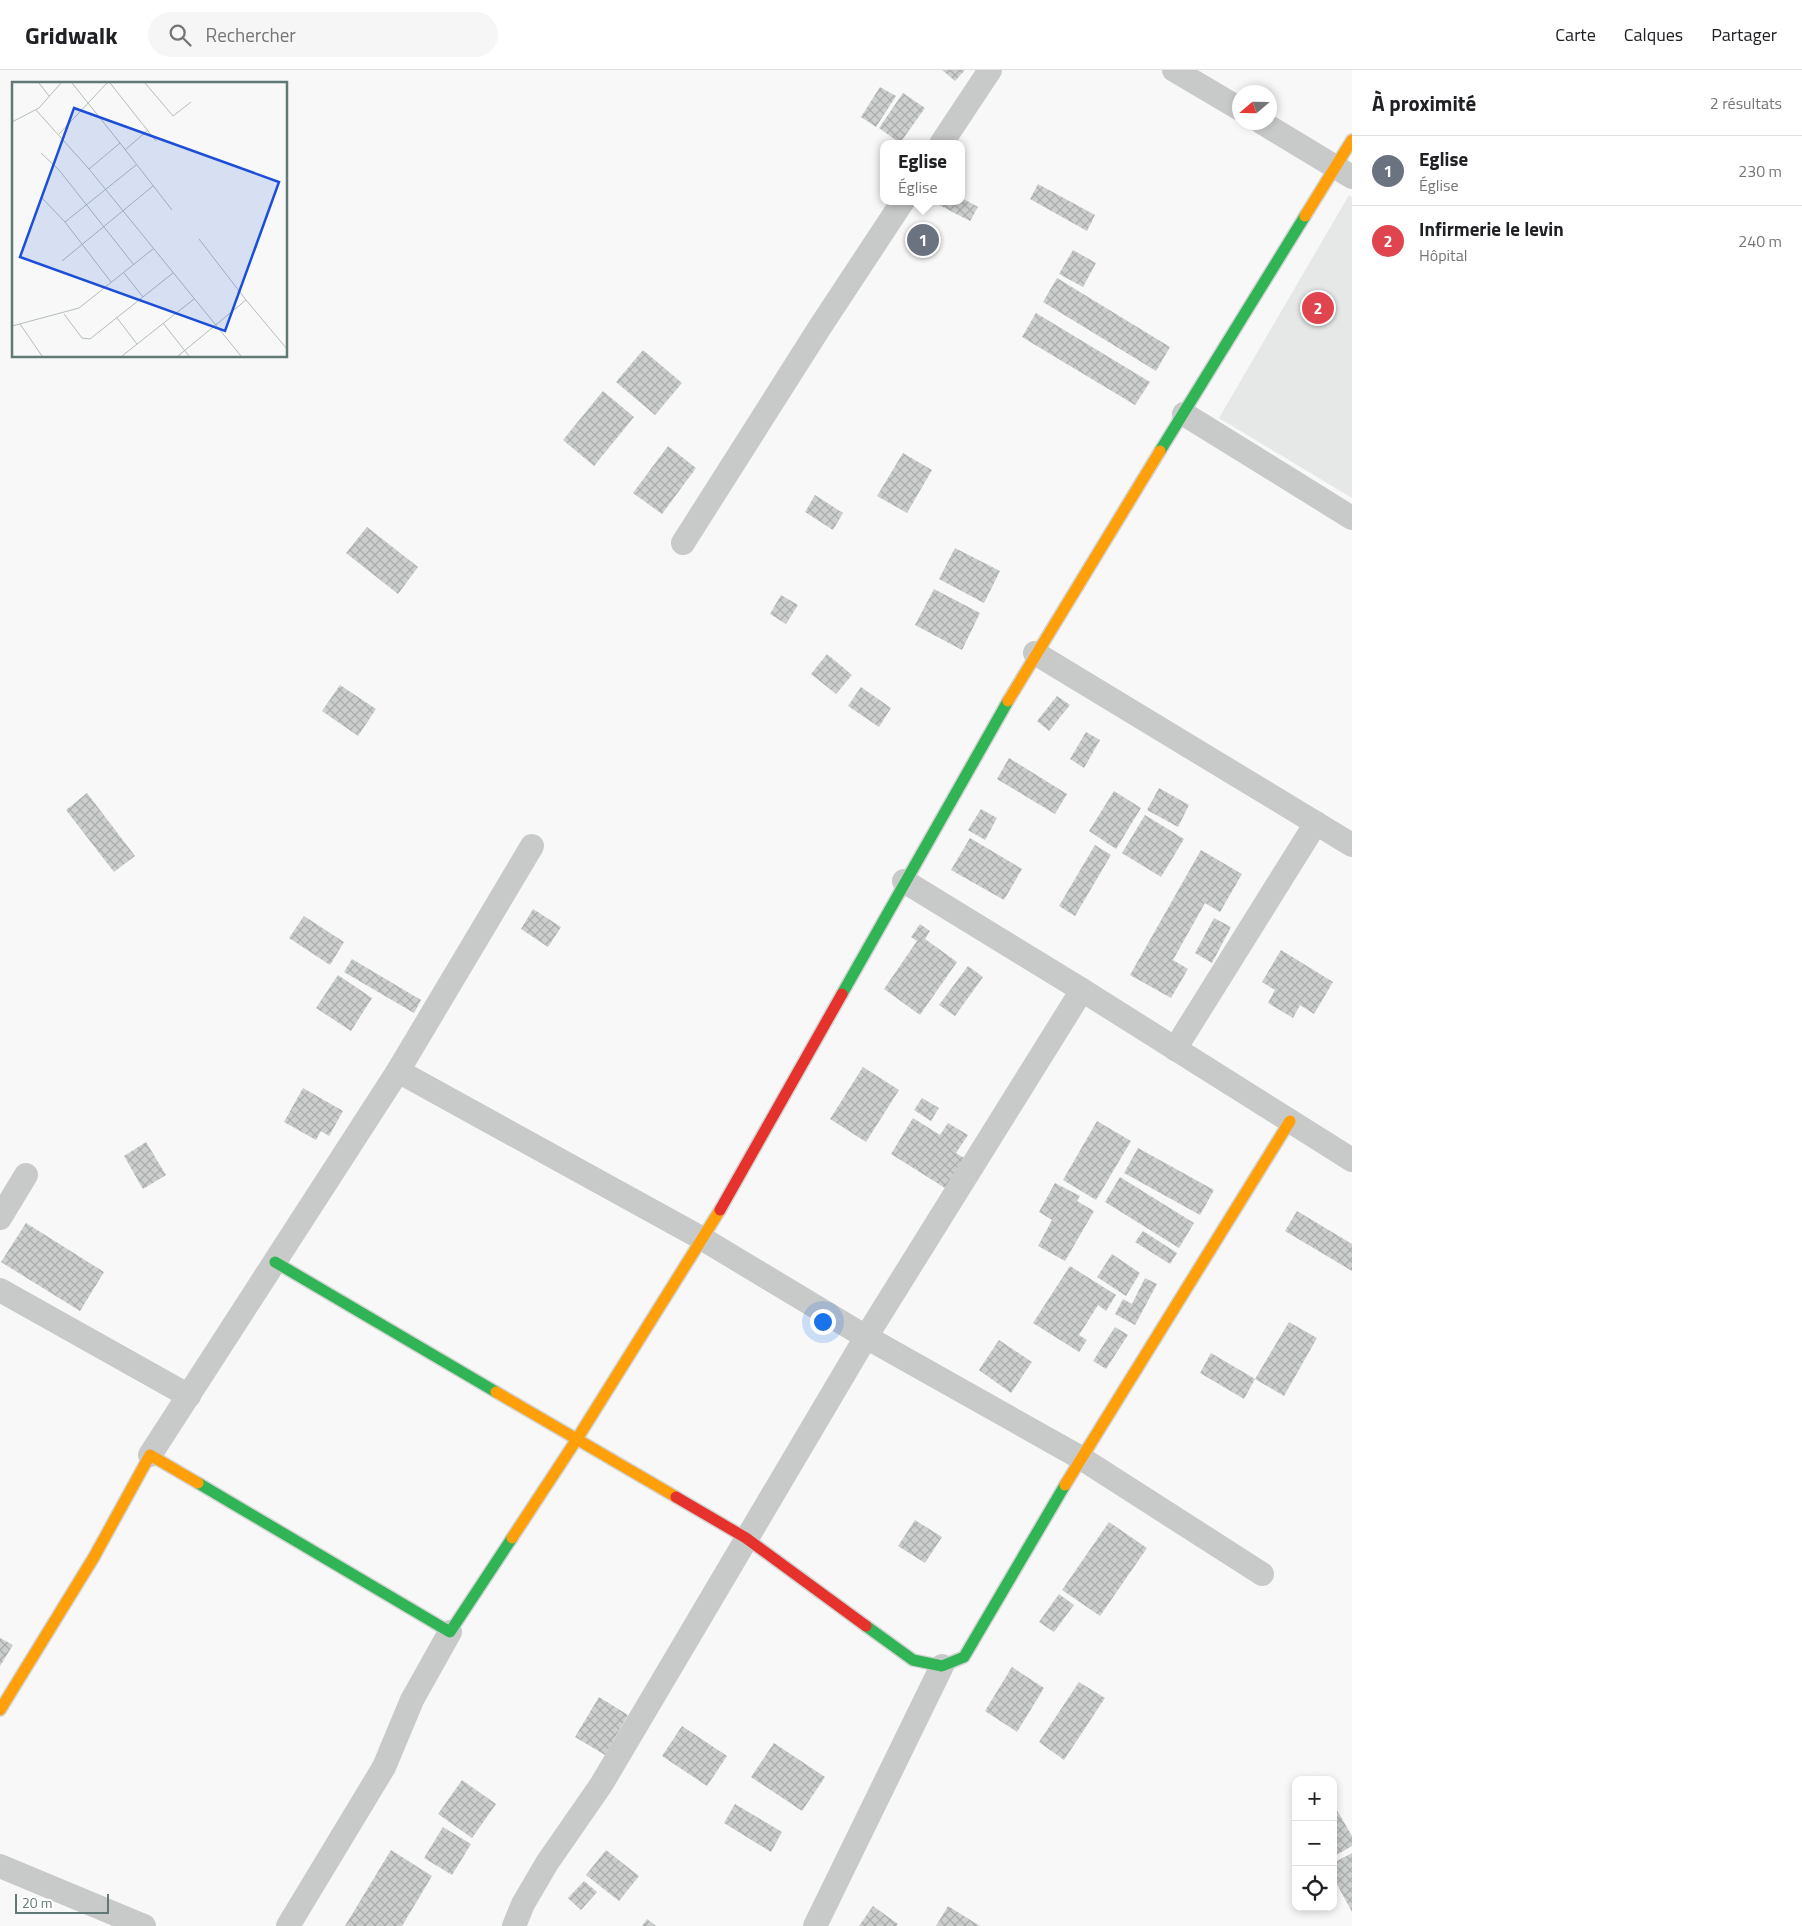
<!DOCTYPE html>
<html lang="fr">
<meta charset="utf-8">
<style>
:root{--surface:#fff;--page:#f6f6f6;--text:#202124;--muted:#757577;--line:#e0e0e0;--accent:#111827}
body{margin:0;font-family:"Titillium Web",sans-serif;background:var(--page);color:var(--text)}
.controls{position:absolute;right:15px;bottom:15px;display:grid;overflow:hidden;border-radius:10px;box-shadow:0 2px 8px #0003}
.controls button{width:45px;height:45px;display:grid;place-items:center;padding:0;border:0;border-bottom:1px solid var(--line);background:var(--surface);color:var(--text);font:25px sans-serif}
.compass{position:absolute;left:1232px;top:15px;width:45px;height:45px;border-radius:50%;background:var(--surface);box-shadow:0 2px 8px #0003;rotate:250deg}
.scale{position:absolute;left:15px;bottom:12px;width:94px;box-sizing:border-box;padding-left:5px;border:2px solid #617974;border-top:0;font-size:14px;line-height:18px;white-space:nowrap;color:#617974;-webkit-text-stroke:4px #fff;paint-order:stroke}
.you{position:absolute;left:822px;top:1251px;width:18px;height:18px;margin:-12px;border:4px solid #fff;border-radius:50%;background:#1a73e8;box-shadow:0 0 0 8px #1a73e833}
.badge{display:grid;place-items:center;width:32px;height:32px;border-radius:50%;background:var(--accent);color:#fff;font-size:16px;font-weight:700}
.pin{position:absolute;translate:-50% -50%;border:2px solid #fff;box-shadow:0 1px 5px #0006}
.popup{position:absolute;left:880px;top:70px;width:85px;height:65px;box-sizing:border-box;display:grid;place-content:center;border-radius:10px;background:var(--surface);filter:drop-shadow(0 1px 4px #0005);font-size:16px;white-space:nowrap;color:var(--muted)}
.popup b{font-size:19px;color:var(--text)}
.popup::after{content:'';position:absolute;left:50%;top:100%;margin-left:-10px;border:10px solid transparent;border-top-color:var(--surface)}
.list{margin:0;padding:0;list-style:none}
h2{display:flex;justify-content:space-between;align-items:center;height:65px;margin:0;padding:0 20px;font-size:21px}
h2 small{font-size:16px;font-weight:400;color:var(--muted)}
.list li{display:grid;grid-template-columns:32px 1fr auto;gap:15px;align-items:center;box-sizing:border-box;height:70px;padding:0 20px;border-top:1px solid var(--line)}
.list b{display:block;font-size:19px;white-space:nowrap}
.list p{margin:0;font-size:16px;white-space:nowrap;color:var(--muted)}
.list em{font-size:16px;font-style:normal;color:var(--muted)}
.icon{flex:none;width:28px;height:28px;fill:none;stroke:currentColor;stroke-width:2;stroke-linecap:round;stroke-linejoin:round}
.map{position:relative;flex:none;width:1352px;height:1856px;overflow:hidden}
header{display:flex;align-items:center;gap:30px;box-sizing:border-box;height:70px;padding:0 25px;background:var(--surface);border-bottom:1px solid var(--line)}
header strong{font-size:24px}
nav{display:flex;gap:28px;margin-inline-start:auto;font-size:18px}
.search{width:350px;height:45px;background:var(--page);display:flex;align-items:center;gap:12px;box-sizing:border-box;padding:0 18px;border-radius:28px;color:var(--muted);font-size:19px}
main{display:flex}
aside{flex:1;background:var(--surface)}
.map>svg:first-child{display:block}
.built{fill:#e6e8e8}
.building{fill:url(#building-cross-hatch)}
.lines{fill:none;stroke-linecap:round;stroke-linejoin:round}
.fast-casing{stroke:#d2d3d3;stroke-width:14}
.slow-casing{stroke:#d2d3d3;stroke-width:14}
.jam-casing{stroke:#d2d3d3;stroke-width:14}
.street{stroke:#c8c9c9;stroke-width:24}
.fast{stroke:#30b455;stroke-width:11}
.slow{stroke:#ff9f0a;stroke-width:11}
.jam{stroke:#e5322d;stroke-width:11}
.inset-road{fill:none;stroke:#b3bdbb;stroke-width:1}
.view{fill:#1d4ed8;fill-opacity:0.15;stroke:#1d4ed8;stroke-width:2.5}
.inset-edge{fill:none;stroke:#617974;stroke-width:2.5}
</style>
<header>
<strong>Gridwalk</strong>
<div class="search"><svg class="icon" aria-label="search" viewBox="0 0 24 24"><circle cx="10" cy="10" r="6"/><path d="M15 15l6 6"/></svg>Rechercher</div>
<nav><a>Carte</a><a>Calques</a><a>Partager</a></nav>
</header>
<main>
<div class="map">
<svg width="1352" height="1856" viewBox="0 0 1352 1856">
<defs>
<pattern id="building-cross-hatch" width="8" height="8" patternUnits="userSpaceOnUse" patternTransform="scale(1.25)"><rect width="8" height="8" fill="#cbcecd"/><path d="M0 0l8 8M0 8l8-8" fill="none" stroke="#a8acab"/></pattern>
</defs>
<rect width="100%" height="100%" fill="#f8f8f8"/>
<!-- built -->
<path class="built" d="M 1349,125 L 1352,127 L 1352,428 L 1219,348 Z"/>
<!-- building -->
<g class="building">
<path d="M 942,0 L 965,0 L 955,11 Z"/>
<path d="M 880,17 L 896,26 L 876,57 L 861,47 Z"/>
<path d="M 903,23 L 925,38 L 900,73 L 879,58 Z"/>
<path d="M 1038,114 L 1095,145 L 1087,161 L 1030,129 Z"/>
<path d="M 962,128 L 978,137 L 970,151 L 939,135 L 941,131 L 962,131 Z"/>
<path d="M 1073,180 L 1096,193 L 1083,217 L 1059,204 Z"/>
<path d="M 1057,208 L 1170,277 L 1156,301 L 1043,232 Z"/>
<path d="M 1036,243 L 1150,312 L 1135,335 L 1022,267 Z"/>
<path d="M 643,280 L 682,313 L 655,345 L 616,312 Z"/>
<path d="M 603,321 L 634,347 L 594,396 L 563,370 Z"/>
<path d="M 668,376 L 696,398 L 662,444 L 633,423 Z"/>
<path d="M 903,383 L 932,400 L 907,443 L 877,426 Z"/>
<path d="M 815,425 L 843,443 L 833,460 L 805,442 Z"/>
<path d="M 367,457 L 418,497 L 398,524 L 346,483 Z"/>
<path d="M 955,478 L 1000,501 L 984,533 L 939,509 Z"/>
<path d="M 934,519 L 980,543 L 962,580 L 915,555 Z"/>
<path d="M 781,525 L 798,535 L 786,554 L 770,544 Z"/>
<path d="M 827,584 L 852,605 L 836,624 L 811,604 Z"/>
<path d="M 340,615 L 376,639 L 358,666 L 322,641 Z"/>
<path d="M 861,617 L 891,638 L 879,657 L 848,636 Z"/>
<path d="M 1057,626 L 1070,635 L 1049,661 L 1037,651 Z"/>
<path d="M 1086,662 L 1100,670 L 1084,698 L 1070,689 Z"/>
<path d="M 1009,688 L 1067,724 L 1055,744 L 997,709 Z"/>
<path d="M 1159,718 L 1189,735 L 1178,757 L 1147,740 Z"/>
<path d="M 1114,721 L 1141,738 L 1116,779 L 1089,761 Z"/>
<path d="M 87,723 L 135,786 L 114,802 L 66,740 Z"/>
<path d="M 981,739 L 997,748 L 985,770 L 968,760 Z"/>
<path d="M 1145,745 L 1184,769 L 1161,807 L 1122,783 Z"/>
<path d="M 970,768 L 1022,799 L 1004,830 L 951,800 Z"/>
<path d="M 1095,775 L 1111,785 L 1075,846 L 1059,836 Z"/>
<path d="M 1201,780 L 1242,804 L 1220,842 L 1205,833 L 1173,890 L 1188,899 L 1171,928 L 1130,905 Z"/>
<path d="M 533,839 L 561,857 L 548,877 L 521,859 Z"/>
<path d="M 304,846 L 344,872 L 330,895 L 289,868 Z"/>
<path d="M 1214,848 L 1231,857 L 1212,893 L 1195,883 Z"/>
<path d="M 920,854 L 930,861 L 925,869 L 957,892 L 920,945 L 884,919 L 917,871 L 911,867 Z"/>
<path d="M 1281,880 L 1333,912 L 1314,944 L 1300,935 L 1293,948 L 1268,933 L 1275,920 L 1262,912 Z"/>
<path d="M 352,889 L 421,930 L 414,943 L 344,902 Z"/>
<path d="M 968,896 L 983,907 L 955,946 L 939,935 Z"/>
<path d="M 338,905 L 372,928 L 351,961 L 316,938 Z"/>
<path d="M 863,997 L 899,1020 L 866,1072 L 830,1049 Z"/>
<path d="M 303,1018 L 343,1041 L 329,1066 L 321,1061 L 316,1070 L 284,1052 Z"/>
<path d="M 922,1028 L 939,1038 L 931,1051 L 914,1040 Z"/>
<path d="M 913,1048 L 940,1065 L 948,1053 L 968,1065 L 956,1083 L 964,1088 L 945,1118 L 891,1084 Z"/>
<path d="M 1097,1051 L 1131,1071 L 1096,1130 L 1063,1110 Z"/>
<path d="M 146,1072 L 166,1105 L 143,1119 L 124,1086 Z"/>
<path d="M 1138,1078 L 1214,1120 L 1200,1145 L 1124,1103 Z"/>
<path d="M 1120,1107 L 1194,1153 L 1179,1178 L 1105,1132 Z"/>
<path d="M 1055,1113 L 1080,1126 L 1077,1131 L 1094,1141 L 1065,1191 L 1038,1176 L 1052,1150 L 1039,1142 Z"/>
<path d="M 1297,1141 L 1352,1174 L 1352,1201 L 1285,1161 Z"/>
<path d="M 26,1153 L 104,1202 L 80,1241 L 1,1192 Z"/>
<path d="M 1143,1161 L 1177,1183 L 1170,1194 L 1135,1172 Z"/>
<path d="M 1112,1184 L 1140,1203 L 1126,1226 L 1097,1207 Z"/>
<path d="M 1070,1196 L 1116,1225 L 1106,1241 L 1098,1235 L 1079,1265 L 1087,1270 L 1079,1282 L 1033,1253 Z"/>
<path d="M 1145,1208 L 1157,1214 L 1135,1255 L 1115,1244 L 1123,1229 L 1132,1234 Z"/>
<path d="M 1289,1252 L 1317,1268 L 1284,1326 L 1255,1309 Z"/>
<path d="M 1115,1257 L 1128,1265 L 1106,1299 L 1093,1291 Z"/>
<path d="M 999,1270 L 1032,1292 L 1011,1323 L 979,1300 Z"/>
<path d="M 1211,1283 L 1255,1309 L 1244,1329 L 1200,1303 Z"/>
<path d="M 915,1450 L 942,1467 L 925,1493 L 898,1476 Z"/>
<path d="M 1109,1452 L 1147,1478 L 1100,1546 L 1062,1520 Z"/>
<path d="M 1059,1524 L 1074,1535 L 1054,1562 L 1039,1552 Z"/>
<path d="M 0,1568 L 13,1575 L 0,1596 Z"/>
<path d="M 1012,1597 L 1044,1618 L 1017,1662 L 985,1641 Z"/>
<path d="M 1079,1612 L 1105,1628 L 1064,1690 L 1039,1672 Z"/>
<path d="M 599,1627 L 628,1645 L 605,1685 L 575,1667 Z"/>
<path d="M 682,1656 L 727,1686 L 707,1716 L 662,1686 Z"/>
<path d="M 774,1673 L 825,1707 L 802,1741 L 751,1707 Z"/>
<path d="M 462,1710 L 496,1734 L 472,1768 L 438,1744 Z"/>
<path d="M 735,1734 L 782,1762 L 771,1782 L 724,1753 Z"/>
<path d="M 1335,1737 L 1352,1766 L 1352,1776 L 1333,1787 Z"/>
<path d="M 443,1757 L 471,1774 L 452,1805 L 424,1788 Z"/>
<path d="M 391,1780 L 432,1806 L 402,1856 L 345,1856 Z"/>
<path d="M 606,1780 L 639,1806 L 619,1831 L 586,1805 Z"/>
<path d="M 1352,1783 L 1352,1842 L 1333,1807 L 1333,1793 Z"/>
<path d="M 584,1811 L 597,1822 L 581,1840 L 568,1828 Z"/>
<path d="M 873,1836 L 898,1854 L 896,1856 L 859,1856 Z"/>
<path d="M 948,1836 L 980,1856 L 936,1856 Z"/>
<path d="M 647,1849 L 656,1856 L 642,1856 Z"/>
</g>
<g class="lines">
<!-- fast casing -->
<g class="fast-casing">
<g id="fast">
<path d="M 1160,381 L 1305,146"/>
<path d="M 842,924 L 1008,631"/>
<path d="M 275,1192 L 496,1322"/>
<path d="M 198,1413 L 450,1562 L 512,1468"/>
<path d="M 866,1556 L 913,1590 L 942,1596 L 964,1587 L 1065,1415"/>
</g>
</g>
<!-- slow casing -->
<g class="slow-casing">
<g id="slow">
<path d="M 1305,146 L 1352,70"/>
<path d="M 1008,631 L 1160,381"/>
<path d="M 496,1322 L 676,1427"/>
<path d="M 1065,1415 L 1290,1051"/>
<path d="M 512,1468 L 577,1369 L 720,1140"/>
<path d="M 0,1640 L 94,1487 L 150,1385 L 198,1413"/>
</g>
</g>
<!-- jam casing -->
<g class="jam-casing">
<g id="jam">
<path d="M 720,1140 L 842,924"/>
<path d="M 676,1427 L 746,1468 L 866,1556"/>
</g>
</g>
<!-- street -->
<g class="street">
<path d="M 1174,0 L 1240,39"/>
<path d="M 1261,52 L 1352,107"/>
<path d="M 941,74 L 990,0"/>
<path d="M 1184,344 L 1352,448"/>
<path d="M 683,473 L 820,257 L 903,131"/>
<path d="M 1035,583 L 1352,775"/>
<path d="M 904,811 L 1082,920 L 1352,1090"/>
<path d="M 1175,979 L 1316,753"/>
<path d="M 398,1001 L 703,1169 L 866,1267 L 1081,1388 L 1262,1504"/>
<path d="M 0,1148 L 26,1105"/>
<path d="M 0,1220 L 189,1326"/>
<path d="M 150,1385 L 398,1001 L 532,776"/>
<path d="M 0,1796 L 144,1856"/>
<path d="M 288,1856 L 384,1697 L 412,1630 L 450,1562"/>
<path d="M 514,1856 L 523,1834 L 547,1793 L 601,1715 L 866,1267 L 1082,920"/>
<path d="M 815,1856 L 942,1596"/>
</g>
<!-- fast -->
<use href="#fast" class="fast"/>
<!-- slow -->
<use href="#slow" class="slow"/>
<!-- jam -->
<use href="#jam" class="jam"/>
</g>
<!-- overview -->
<g transform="translate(12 12)">
<rect width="275" height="275" fill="#f8f8f8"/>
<path class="inset-road" d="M 27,1 L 37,14M 60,1 L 108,61 L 77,87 L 229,274M 98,1 L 144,59M 133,1 L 161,34 L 179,20M 24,28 L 77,87M 0,40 L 27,26 L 49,1M 47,52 L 95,1M 108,61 L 160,128M 113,68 L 136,48M 29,71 L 47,88 L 122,183M 29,115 L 53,140M 50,179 L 141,104M 112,191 L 131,215M 99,200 L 53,140 L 124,83M 234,218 L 275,267M 52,232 L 70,256 L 78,257 L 161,191M 105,236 L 125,262M 151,241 L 177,274M 8,242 L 30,274M 0,244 L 67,226 L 141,167M 110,274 L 182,217M 166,274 L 234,218 L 187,157"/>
<path class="view" d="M 62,26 L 267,100 L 213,249 L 8,175 Z"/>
<rect width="275" height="275" class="inset-edge"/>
</g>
</svg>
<div class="controls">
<button>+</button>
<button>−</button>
<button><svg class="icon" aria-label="locate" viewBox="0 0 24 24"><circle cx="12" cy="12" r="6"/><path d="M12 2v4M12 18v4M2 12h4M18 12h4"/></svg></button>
</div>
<svg class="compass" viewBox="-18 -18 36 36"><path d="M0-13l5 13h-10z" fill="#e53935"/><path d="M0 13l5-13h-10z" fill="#757577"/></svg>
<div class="scale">20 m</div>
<div class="you"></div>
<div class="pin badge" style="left:923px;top:170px;background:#6b7280">1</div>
<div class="popup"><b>Eglise</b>Église</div>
<div class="pin badge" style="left:1318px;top:238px;background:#e0444e">2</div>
</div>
<aside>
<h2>À proximité<small>2 résultats</small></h2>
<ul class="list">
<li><span class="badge" style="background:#6b7280">1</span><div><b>Eglise</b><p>Église</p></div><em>230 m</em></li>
<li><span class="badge" style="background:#e0444e">2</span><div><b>Infirmerie le levin</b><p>Hôpital</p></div><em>240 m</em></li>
</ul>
</aside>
</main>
